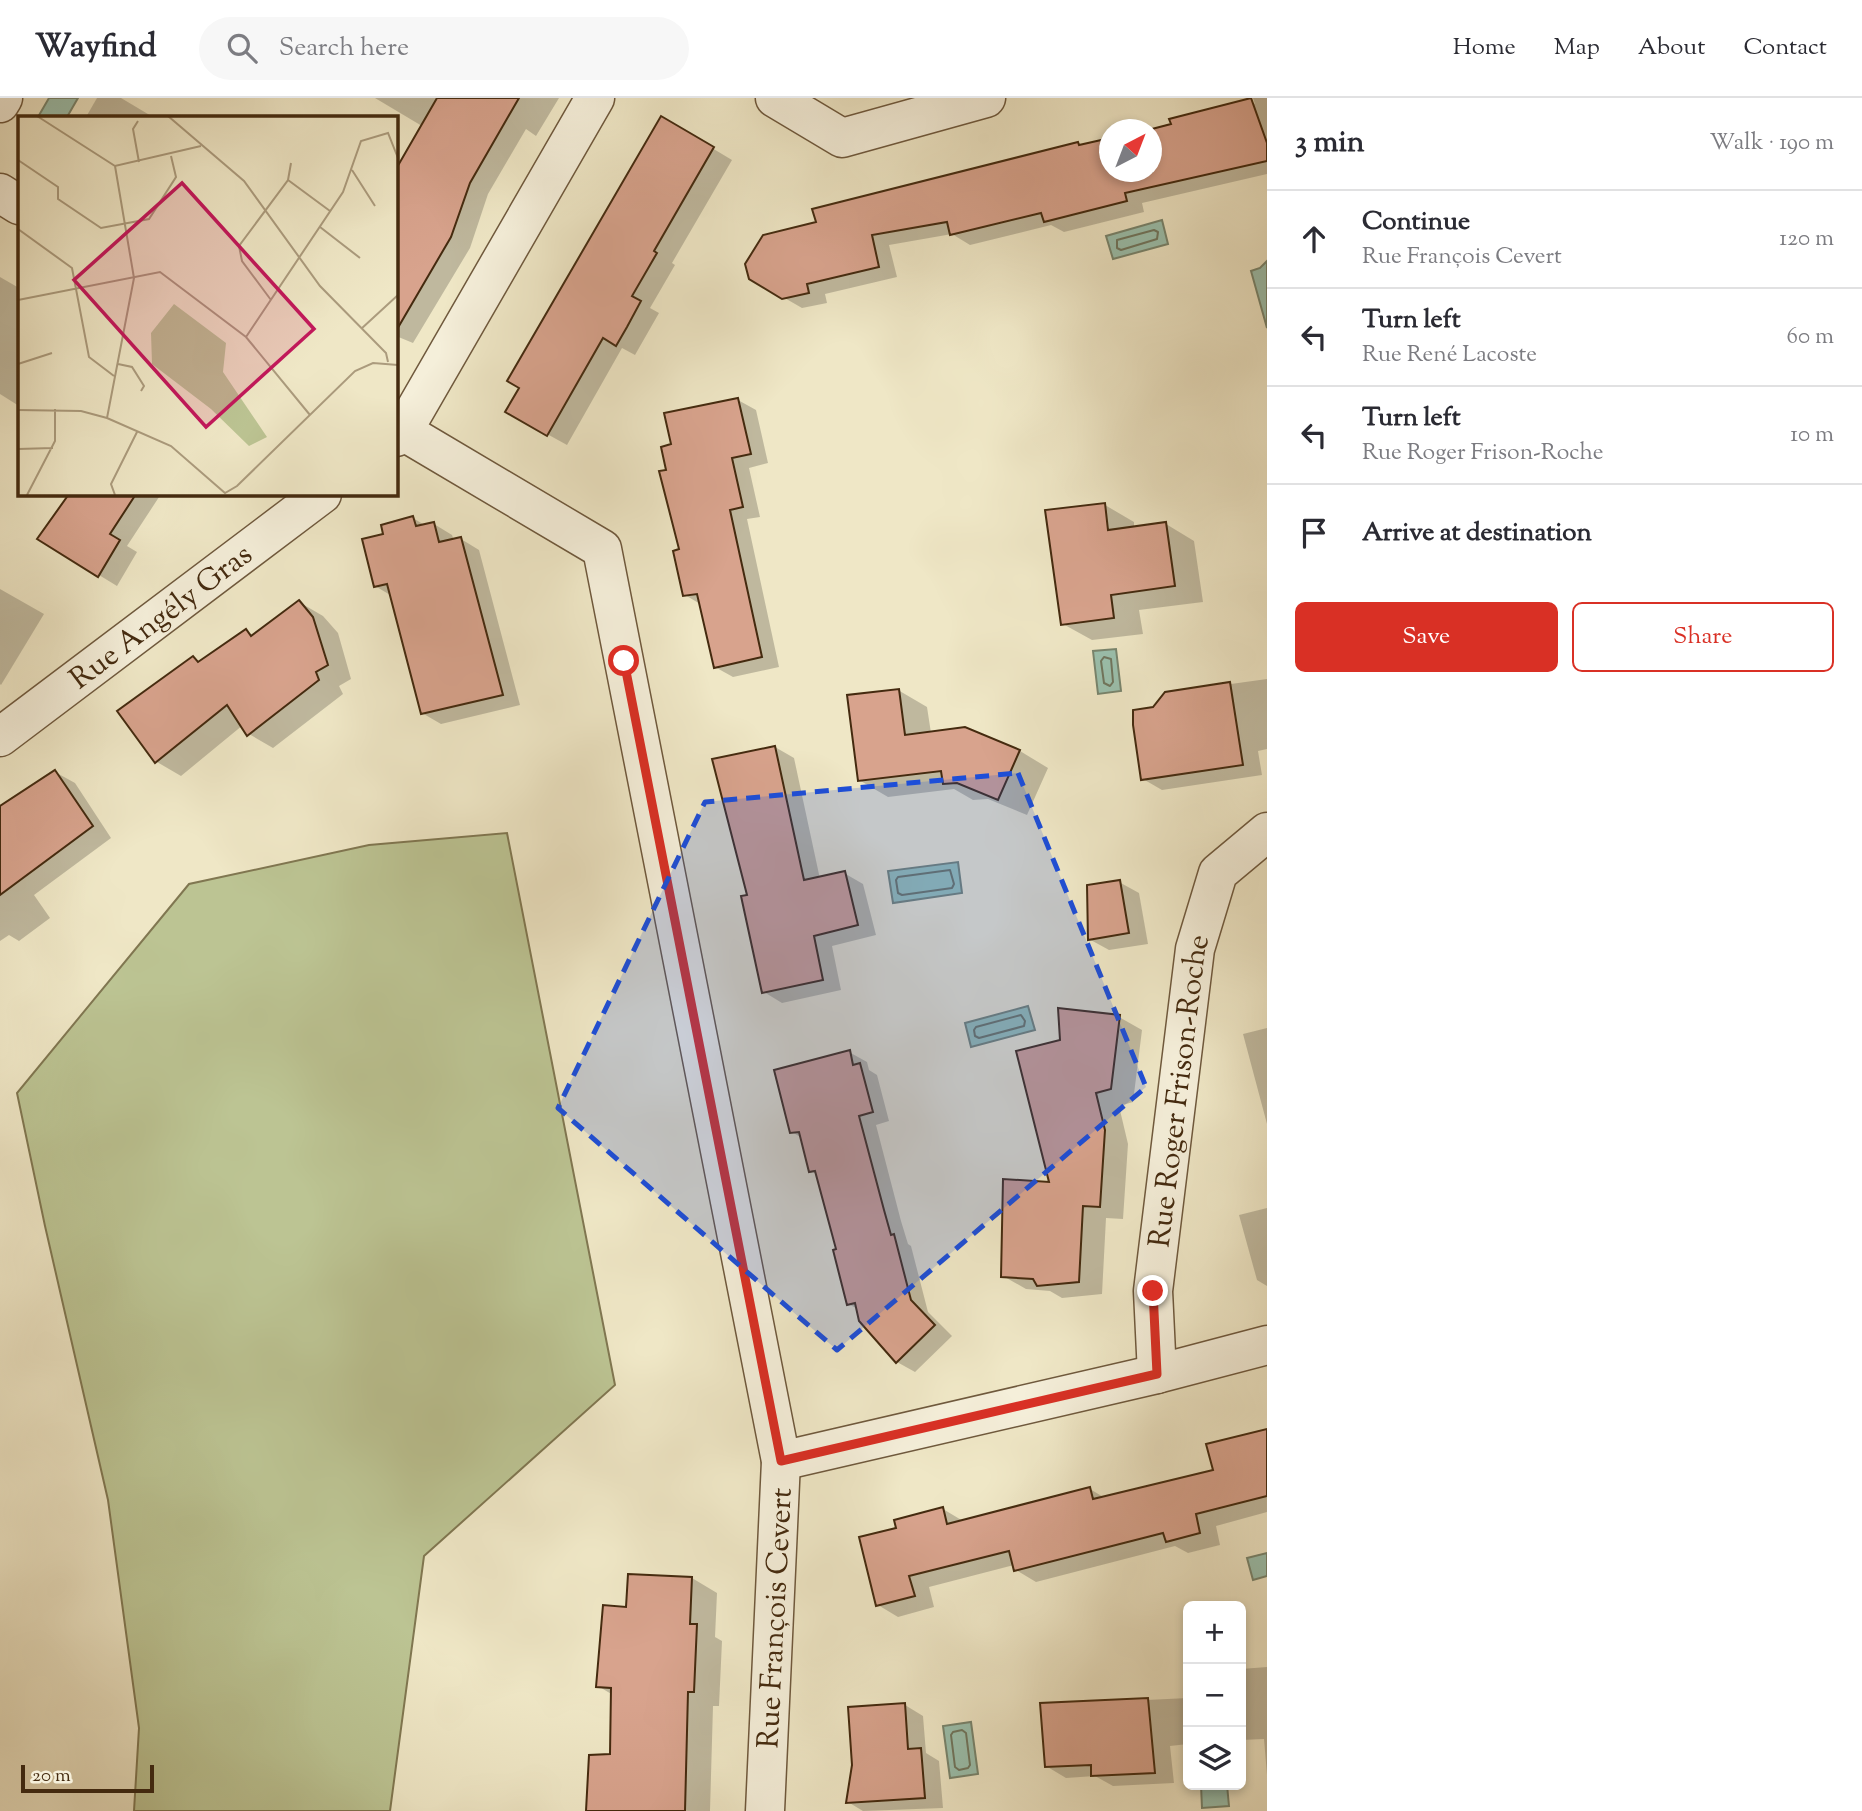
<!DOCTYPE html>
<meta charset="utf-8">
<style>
:root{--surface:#fff;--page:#f7f7f7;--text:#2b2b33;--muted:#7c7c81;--line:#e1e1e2;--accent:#d93025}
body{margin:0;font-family:"Sorts Mill Goudy",serif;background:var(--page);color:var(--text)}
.controls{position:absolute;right:21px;bottom:21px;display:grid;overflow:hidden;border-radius:10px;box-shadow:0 4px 10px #0003}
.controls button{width:63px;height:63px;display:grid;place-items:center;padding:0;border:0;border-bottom:2px solid var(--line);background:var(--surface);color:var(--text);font:35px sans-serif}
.compass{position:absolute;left:1099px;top:21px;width:63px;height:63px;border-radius:50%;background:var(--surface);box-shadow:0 4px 10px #0003;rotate:42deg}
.scale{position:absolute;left:21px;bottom:18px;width:133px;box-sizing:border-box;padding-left:7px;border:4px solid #442a0f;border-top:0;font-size:19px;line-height:24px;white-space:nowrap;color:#442a0f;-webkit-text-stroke:5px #f5efda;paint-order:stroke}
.stop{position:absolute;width:21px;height:21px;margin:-16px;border:5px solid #d93025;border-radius:50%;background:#fff}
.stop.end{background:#d93025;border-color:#fff;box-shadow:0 2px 7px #0008}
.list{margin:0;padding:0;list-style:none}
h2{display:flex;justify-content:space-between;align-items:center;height:91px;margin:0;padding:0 28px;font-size:30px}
h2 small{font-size:23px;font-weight:400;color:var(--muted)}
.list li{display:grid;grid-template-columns:46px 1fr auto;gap:21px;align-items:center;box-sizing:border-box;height:98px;padding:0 28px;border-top:2px solid var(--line)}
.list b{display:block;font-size:26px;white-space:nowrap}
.list p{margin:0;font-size:23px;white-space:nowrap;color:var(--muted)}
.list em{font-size:23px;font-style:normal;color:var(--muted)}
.actions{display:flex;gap:14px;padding:21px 28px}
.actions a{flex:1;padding:16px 0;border:2px solid var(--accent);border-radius:10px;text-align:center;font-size:24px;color:var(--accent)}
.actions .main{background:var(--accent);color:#fff}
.icon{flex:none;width:38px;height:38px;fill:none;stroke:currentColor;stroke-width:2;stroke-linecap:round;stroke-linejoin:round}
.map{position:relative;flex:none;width:1267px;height:1713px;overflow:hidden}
header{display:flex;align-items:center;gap:42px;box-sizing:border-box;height:98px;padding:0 35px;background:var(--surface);border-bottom:2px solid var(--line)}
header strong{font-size:33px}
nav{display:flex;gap:38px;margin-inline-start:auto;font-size:24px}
.search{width:490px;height:63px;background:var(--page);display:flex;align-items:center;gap:18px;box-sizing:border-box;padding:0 24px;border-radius:38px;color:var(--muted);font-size:26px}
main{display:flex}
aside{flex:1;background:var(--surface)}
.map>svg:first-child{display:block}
.green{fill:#bcc493;stroke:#807751;stroke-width:2}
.water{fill:#9bc1ae;stroke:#78856e;stroke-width:2}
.shadow{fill:#0003}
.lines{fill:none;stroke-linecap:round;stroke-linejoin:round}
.shore{stroke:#70765e;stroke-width:2}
.building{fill:#d8a38d;stroke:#442a0f;stroke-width:2}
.street-casing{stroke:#6f593d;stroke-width:41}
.street{stroke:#f5efda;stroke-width:38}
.route{stroke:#d93025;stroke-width:9}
.marked{fill:#1d4ed8;fill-opacity:0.2;stroke:#1d4ed8;stroke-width:5;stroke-dasharray:14 9;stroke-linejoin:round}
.labels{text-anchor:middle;stroke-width:5;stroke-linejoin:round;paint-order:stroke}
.street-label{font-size:30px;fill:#442a0f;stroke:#f5efda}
.inset-road{fill:none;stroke:#ab9b7d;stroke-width:2}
.view{fill:#c2185b;fill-opacity:0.15;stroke:#c2185b;stroke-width:3.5}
.inset-edge{fill:none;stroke:#442a0f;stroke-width:3.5}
</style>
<header>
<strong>Wayfind</strong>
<div class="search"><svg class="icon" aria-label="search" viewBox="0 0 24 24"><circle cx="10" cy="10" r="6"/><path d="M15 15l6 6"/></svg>Search here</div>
<nav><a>Home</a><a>Map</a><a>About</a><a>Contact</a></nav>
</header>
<main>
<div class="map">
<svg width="1267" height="1713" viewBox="0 0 1267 1713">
<rect width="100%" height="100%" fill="#efe7c6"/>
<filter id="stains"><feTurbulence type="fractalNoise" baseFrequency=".00286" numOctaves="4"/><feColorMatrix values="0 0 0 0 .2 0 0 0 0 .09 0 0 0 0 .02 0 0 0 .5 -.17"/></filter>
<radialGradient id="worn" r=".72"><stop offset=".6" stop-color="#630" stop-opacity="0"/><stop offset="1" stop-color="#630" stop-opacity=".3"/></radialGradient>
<!-- green -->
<path class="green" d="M 507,735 L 615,1287 L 424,1458 L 390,1713 L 134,1713 L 139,1630 L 108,1402 L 45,1128 L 17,995 L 189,786 L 369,747 Z"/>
<!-- water -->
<g class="water">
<path d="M 49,0 L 78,0 L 67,19 L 38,19 Z"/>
<path d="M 1162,122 L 1168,146 L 1113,161 L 1106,138 Z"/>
<path d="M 1267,163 L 1267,230 L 1251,173 L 1260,170 Z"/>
<path d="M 1116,551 L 1121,593 L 1098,596 L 1093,553 Z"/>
<path d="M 958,764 L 962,795 L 893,805 L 888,773 Z"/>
<path d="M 1028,908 L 1035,932 L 971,949 L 965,925 Z"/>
<path d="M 1267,1455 L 1267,1478 L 1253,1482 L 1247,1460 Z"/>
<path d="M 971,1624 L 978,1676 L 950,1680 L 943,1628 Z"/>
<path d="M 1201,1687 L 1227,1687 L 1229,1708 L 1202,1710 Z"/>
</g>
<!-- shadow -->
<g class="shadow">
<path d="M 97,0 L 121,0 L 153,19 L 86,19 Z"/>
<path d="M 375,0 L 559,0 L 536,38 L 526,31 L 488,96 L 470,150 L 413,245 L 396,238 L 396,75 L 422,28 Z"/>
<path d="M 1253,0 L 1267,0 L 1267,76 L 1142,105 L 1144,114 L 1064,134 L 1051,127 L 970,147 L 952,136 L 889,147 L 897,179 L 825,196 L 827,205 L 802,210 L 750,180 L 818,125 L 1078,46 L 1110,74 L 1152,74 L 1152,32 L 1249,2 L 1255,6 Z"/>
<path d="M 662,20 L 732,62 L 672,165 L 675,167 L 650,210 L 659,215 L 635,257 L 622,250 L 567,347 L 507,314 Z"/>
<path d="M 0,179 L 19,190 L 19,308 L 0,296 Z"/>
<path d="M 738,302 L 756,312 L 768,365 L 749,370 L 760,419 L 747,421 L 779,569 L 733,579 L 715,569 L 702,507 L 685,497 L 681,453 L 668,374 L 673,347 Z"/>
<path d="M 72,396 L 161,396 L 127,448 L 137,454 L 117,488 L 40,441 Z"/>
<path d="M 1105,407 L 1134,424 L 1134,430 L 1166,426 L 1194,443 L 1203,504 L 1139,512 L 1143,536 L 1092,542 L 1063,526 Z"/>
<path d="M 413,420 L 426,428 L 434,426 L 452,437 L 454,443 L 461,441 L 479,452 L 520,607 L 441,626 L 422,615 L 392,498 L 375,488 L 385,437 Z"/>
<path d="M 0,491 L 44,516 L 1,587 L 0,586 Z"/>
<path d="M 299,504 L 323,518 L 338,535 L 351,581 L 339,588 L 343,596 L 273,650 L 249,636 L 243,627 L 181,678 L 157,664 L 119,614 L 193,560 L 201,564 L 246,533 L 255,538 Z"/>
<path d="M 1267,581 L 1267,651 L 1258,653 L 1262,677 L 1162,692 L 1143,681 L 1132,614 L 1153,610 L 1166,595 Z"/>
<path d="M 898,592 L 927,609 L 931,635 L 965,631 L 1020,653 L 1048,670 L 1027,717 L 988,701 L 973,702 L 954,691 L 888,699 L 859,682 Z"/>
<path d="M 775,649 L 794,660 L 820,781 L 844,775 L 863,786 L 876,837 L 832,848 L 841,892 L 782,905 L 764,894 L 749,798 Z"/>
<path d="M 55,674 L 75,685 L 111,740 L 34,797 L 50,820 L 19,843 L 9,837 L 0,843 L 0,710 Z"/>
<path d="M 1119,784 L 1139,795 L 1148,846 L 1109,852 L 1089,841 Z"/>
<path d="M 1119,919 L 1142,932 L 1133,1004 L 1119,1008 L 1128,1046 L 1123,1121 L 1106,1120 L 1102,1196 L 1062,1200 L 1050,1193 L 1026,1191 L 1003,1178 L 1051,1086 Z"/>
<path d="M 1267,930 L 1267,1026 L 1243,936 Z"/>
<path d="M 849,954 L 867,964 L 869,972 L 877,977 L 889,1023 L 876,1027 L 901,1123 L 908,1146 L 911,1148 L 928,1214 L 952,1238 L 915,1274 L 897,1264 L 861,1222 L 858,1211 L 848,1206 L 838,1152 L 818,1077 L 811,1073 L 802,1040 L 792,1034 Z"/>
<path d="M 1267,1110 L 1267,1188 L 1257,1182 L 1239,1117 Z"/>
<path d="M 1267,1333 L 1267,1414 L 1216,1428 L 1220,1447 L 1188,1455 L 1175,1448 L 1036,1484 L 1016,1472 L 1014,1467 L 929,1489 L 934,1509 L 898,1519 L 878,1507 L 898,1431 L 943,1411 L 963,1423 L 1090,1391 L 1105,1400 L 1215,1373 Z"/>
<path d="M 692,1480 L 717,1495 L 715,1539 L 722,1543 L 719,1608 L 713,1608 L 710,1713 L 588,1713 L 612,1658 L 613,1597 L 598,1588 L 627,1510 Z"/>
<path d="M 1267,1569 L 1267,1677 L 1264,1641 L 1241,1642 L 1241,1571 Z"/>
<path d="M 1188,1600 L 1188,1646 L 1170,1648 L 1174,1685 L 1113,1688 L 1095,1678 L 1066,1680 L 1046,1668 L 1042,1607 Z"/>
<path d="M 905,1607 L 923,1618 L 926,1655 L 939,1663 L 943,1710 L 863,1713 L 848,1704 Z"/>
</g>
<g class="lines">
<!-- shore -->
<g class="shore">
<path d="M 1154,132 L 1158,134 L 1157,141 L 1121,152 L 1117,150 L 1117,142 Z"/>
<path d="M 1104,559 L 1111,561 L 1113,584 L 1110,588 L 1104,585 L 1101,563 Z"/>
<path d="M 950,772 L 954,786 L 952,790 L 902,797 L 898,795 L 896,782 L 898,779 Z"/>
<path d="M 1021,917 L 1025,923 L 1024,928 L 979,940 L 975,938 L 974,932 L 976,929 Z"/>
<path d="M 962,1632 L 966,1635 L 970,1667 L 968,1670 L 959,1672 L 955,1669 L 951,1637 L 953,1634 Z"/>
</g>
</g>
<!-- building -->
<g class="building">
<path d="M 437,0 L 519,0 L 470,85 L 451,139 L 396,233 L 396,71 Z"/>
<path d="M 1251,0 L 1267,45 L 1267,63 L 1125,95 L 1127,103 L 1044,124 L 1041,115 L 950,137 L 947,124 L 872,137 L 879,169 L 807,186 L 809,195 L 782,201 L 749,181 L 745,166 L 763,137 L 816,124 L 812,111 L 1078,44 L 1079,47 L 1110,40 L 1110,74 L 1152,74 L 1152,32 L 1148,32 L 1171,26 L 1169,21 Z"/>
<path d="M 661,18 L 714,49 L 654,153 L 657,155 L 632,198 L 641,203 L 627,229 L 616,248 L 603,240 L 547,338 L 505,314 L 519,290 L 507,283 Z"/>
<path d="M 738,300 L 751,356 L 732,360 L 743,409 L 730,412 L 762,559 L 714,570 L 697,496 L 683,498 L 673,453 L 679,451 L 659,373 L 666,372 L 661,349 L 671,346 L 664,315 Z"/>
<path d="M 69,396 L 136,396 L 110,436 L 120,442 L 98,479 L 37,441 Z"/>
<path d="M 1105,405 L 1108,432 L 1166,424 L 1175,488 L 1111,497 L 1114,520 L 1061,527 L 1045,412 Z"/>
<path d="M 413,418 L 416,428 L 434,424 L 439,444 L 461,439 L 503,597 L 421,616 L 387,486 L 374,489 L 362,441 L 383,436 L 381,427 Z"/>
<path d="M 299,502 L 313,519 L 328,567 L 316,574 L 319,582 L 247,638 L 227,607 L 155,665 L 117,613 L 193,558 L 198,564 L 246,531 L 251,538 Z"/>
<path d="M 1230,584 L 1243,667 L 1141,682 L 1133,627 L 1133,612 L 1153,609 L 1165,594 Z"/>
<path d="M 899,591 L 905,637 L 965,629 L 1020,652 L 998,702 L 957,685 L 943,686 L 941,673 L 858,683 L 847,597 Z"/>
<path d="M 775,648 L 804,782 L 845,773 L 858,827 L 814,838 L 823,882 L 762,895 L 741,798 L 747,797 L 712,661 Z"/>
<path d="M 55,672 L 93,728 L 0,797 L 0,708 Z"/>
<path d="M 1120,782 L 1129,835 L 1088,842 L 1087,787 Z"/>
<path d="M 1058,910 L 1120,917 L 1111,991 L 1096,995 L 1105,1032 L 1100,1109 L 1083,1108 L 1079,1184 L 1037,1188 L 1033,1181 L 1001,1179 L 1003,1081 L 1049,1084 L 1016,953 L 1060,942 Z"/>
<path d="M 850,952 L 853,967 L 860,965 L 873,1014 L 859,1018 L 884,1112 L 891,1137 L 894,1136 L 911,1202 L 935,1227 L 896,1265 L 859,1223 L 855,1205 L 847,1207 L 833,1152 L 836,1151 L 815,1073 L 809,1074 L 799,1034 L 790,1035 L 774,972 Z"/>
<path d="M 1267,1331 L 1267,1398 L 1196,1416 L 1200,1435 L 1166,1444 L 1163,1435 L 1014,1473 L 1009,1453 L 909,1478 L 915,1498 L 876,1508 L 859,1439 L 896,1430 L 894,1422 L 943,1409 L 947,1426 L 1090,1389 L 1093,1401 L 1213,1372 L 1206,1346 Z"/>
<path d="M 628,1476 L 692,1479 L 690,1526 L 697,1526 L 694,1594 L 688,1594 L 685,1713 L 586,1713 L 589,1657 L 610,1656 L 611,1590 L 596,1589 L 603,1507 L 626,1509 Z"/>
<path d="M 1148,1600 L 1155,1675 L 1091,1678 L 1091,1667 L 1045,1669 L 1040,1605 Z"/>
<path d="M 905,1605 L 908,1651 L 921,1650 L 925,1700 L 846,1705 L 852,1667 L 848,1609 Z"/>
</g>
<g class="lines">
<!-- street casing -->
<g class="street-casing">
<g id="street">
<path d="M 775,0 L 842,40 L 986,0"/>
<path d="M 0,5 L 3,0"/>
<path d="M 0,95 L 19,107"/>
<path d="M 396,329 L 602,451 L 781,1363 L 765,1713"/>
<path d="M 396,339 L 403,333 L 595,0"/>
<path id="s1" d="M 0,639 L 322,396"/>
<path id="s2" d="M 1157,1276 L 1153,1193 L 1195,851 L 1218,775 L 1267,734"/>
<path d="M 781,1363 L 1157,1276 L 1267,1247"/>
</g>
</g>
<!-- street -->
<use href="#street" class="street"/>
</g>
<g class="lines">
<!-- route -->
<path class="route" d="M 624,563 L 781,1363 L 1157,1276 L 1153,1193"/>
</g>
<!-- marked area -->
<path class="marked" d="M 1018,675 L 1146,989 L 837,1252 L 558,1010 L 705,704 Z"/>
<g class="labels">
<!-- street labels -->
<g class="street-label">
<text dy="10" stroke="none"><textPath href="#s1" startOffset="201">Rue Angély Gras</textPath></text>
<text dy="10" stroke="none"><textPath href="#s2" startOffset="285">Rue Roger Frison-Roche</textPath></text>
<text transform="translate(774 1520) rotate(-87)" y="10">Rue François Cevert</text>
</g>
</g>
<!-- overview -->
<g transform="translate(18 18)">
<rect width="380" height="380" fill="#efe7c6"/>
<path d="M 156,188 L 208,227 L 205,256 L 249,321 L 231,330 L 193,293 L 134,248 L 133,217 Z" fill="#bcc493"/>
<path class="inset-road" d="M 19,0 L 97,50 L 183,30M 150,0 L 226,65 L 302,170 L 368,237 L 370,246M 120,5 L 115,13 L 121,46M 0,44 L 40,71 L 40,83 L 83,112 L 131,103 L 158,61 L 153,40M 334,54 L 357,90M 270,64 L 312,95M 302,111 L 342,142M 0,113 L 54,152 L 71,241 L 96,260M 0,184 L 142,156 L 228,221 L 292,299M 253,184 L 224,145 L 221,130 L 270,64 L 273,47M 343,213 L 380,179M 228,221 L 325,76 L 343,25 L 370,17 L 380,42M 0,248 L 34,237M 100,248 L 114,251 L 126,270 L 123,275M 0,294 L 63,295 L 89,302 L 153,330 L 207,377 L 219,370 L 337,255 L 355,247 L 380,249M 89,302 L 116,162 L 97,50M 0,333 L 35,332M 9,379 L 37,325 L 37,293M 97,379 L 93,368 L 119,316"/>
<path class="view" d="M 164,67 L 296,213 L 188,311 L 56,164 Z"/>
<rect width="380" height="380" class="inset-edge"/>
</g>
<rect width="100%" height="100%" filter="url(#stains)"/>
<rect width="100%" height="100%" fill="url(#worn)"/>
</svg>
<div class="controls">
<button>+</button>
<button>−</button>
<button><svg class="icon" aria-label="layers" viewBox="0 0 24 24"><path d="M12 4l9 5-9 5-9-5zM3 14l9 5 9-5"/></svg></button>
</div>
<svg class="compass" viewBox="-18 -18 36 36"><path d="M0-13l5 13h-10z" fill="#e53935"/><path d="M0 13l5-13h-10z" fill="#7c7c81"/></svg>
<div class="scale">20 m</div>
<div class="stop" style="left:624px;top:563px"></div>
<div class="stop end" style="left:1153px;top:1193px"></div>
</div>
<aside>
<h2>3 min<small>Walk · 190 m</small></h2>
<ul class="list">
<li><svg class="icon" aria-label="ahead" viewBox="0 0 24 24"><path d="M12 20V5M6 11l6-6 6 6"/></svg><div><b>Continue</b><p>Rue François Cevert</p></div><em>120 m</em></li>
<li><svg class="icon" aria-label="left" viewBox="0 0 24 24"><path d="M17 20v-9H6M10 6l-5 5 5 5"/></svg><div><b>Turn left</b><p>Rue René Lacoste</p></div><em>60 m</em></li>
<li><svg class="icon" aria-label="left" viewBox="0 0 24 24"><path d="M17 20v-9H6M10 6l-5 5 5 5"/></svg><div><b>Turn left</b><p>Rue Roger Frison-Roche</p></div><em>10 m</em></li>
<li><svg class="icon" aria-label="arrive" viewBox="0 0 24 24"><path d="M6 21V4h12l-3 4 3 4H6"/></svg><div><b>Arrive at destination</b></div></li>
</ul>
<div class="actions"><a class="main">Save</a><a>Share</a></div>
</aside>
</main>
